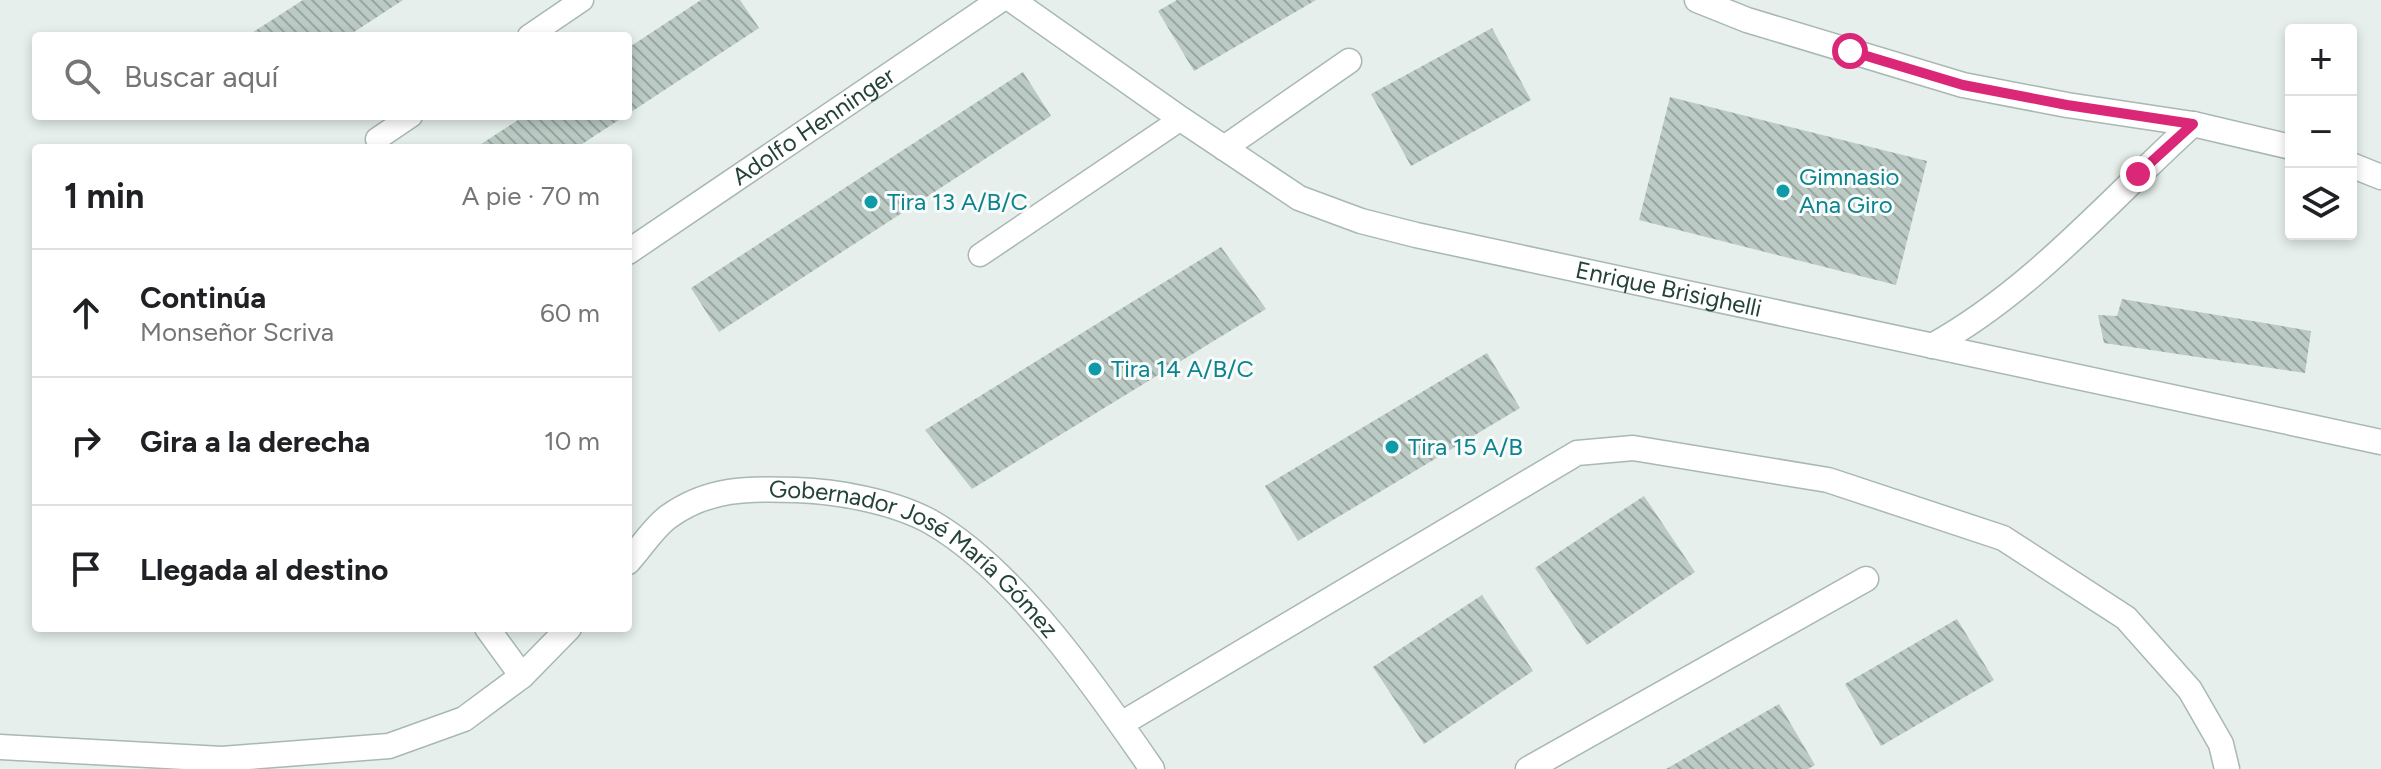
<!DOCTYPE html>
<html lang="es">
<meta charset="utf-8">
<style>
:root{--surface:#fff;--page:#f6f6f6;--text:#202124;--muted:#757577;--line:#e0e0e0}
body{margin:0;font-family:Figtree,sans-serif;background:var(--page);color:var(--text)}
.controls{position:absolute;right:24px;top:24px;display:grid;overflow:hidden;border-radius:8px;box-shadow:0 4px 12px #0003}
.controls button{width:72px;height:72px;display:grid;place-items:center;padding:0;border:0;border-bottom:2px solid var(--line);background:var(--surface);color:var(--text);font:40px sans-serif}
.stop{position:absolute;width:24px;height:24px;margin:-18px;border:6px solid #db2777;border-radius:50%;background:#fff}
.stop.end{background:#db2777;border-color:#fff;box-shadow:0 2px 8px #0008}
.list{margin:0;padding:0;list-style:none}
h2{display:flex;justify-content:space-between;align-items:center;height:104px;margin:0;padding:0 32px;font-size:34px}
h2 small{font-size:26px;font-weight:400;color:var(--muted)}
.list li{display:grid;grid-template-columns:52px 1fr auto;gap:24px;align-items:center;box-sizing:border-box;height:128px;padding:0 32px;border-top:2px solid var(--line)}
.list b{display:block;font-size:30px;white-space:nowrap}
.list p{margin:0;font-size:26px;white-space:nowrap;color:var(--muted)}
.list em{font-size:26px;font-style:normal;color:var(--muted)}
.icon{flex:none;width:44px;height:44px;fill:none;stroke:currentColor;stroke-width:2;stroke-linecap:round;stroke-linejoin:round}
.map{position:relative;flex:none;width:2381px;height:769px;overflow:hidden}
.search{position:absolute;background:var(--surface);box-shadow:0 4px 12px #0003;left:32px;top:32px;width:600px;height:88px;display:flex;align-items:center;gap:20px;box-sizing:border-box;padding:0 28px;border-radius:8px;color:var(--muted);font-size:30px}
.panel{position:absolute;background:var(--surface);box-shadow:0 4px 12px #0003;left:32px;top:144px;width:600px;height:488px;border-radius:8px}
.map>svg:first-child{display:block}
.building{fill:url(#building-back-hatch)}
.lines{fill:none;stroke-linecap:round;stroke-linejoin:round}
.lane-casing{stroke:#a8b8b2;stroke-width:25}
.street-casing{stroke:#a8b8b2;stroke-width:27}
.lane{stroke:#fff;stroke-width:22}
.street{stroke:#fff;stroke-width:24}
.route{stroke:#db2777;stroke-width:10}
.culture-dot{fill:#0f9aa8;stroke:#f7fbf9;stroke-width:3}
.labels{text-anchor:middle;stroke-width:6;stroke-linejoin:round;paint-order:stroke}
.street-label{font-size:24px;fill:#24423a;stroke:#f7fbf9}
.culture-label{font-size:24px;fill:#0d838f;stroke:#f7fbf9;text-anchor:start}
</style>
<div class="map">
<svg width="2381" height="769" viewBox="0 0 2381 769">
<defs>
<pattern id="building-back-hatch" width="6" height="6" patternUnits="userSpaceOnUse" patternTransform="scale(2)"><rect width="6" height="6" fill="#bbcac4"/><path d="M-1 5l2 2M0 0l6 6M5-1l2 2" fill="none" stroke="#98a6a0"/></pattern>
</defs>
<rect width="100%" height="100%" fill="#e6efeb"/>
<!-- building -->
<g class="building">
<path d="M 303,0 L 403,0 L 348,36 L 247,36 Z"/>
<path d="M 701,0 L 740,0 L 759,28 L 628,114 L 628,48 Z"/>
<path d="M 1177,0 L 1316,0 L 1194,71 L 1158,11 Z"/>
<path d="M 1492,28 L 1531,100 L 1411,166 L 1371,94 Z"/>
<path d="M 1023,72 L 1051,116 L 719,332 L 691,288 Z"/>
<path d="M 1670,97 L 1927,161 L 1896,285 L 1639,220 Z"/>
<path d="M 524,116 L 625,116 L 576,148 L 475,148 Z"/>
<path d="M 1221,247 L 1266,309 L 972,489 L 925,430 Z"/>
<path d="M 2122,299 L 2311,331 L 2305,373 L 2104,343 L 2098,315 L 2117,316 Z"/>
<path d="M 1487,353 L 1520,408 L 1298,541 L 1265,486 Z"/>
<path d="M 1644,496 L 1695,572 L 1587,645 L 1535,568 Z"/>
<path d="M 1482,595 L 1533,671 L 1424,744 L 1373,667 Z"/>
<path d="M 1957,619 L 1994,680 L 1881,746 L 1845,684 Z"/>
<path d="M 1779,704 L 1815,765 L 1808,769 L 1666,769 Z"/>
</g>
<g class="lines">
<!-- lane casing -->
<g class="lane-casing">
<g id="lane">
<path d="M 529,36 L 582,0"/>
<path d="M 377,139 L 411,116"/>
<path d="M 980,255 L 1181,119"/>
</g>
</g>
<!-- street casing -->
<g class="street-casing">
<g id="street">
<path id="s1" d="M 1012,0 L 1181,119 L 1299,198 L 1361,221 L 1416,235 L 2381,442"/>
<path d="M 1697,0 L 1747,20 L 1963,85 L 2067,105 L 2193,124 L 2291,147"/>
<path d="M 1224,148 L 1349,61"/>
<path d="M 2351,165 L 2381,177"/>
<path id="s2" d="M 628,252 L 1000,0"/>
<path d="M 1932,346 C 2033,290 2108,201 2193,124"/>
<path id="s3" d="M 628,562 C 641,548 653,528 668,517 C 708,488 749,488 796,490 C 837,491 895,502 931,522 C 1015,570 1097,689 1152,769"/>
<path d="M 487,628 L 522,676"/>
<path d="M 1121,724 L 1577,453 L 1633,448 L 1828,480 L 2003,538 L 2126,618 L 2190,690 L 2221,744 L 2227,769"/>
<path d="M 0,747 L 222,759 L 389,746 L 464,719 L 522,676 L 569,628"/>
<path d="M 1528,769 L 1866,579"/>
</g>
</g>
<!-- lane -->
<use href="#lane" class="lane"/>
<!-- street -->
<use href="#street" class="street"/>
</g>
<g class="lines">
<!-- route -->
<path class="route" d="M 1850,51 L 1963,85 L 2067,105 L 2193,124 L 2138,174"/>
</g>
<!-- markers -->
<g class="culture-dot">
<circle cx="1783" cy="191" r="8"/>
<circle cx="871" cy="202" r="8"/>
<circle cx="1095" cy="369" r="8"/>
<circle cx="1392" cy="447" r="8"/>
</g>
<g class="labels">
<!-- street labels -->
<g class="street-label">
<text dy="8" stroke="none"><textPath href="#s2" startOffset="224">Adolfo Henninger</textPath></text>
<text dy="8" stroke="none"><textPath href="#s1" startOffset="730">Enrique Brisighelli</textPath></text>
<text dy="8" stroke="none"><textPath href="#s3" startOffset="334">Gobernador José María Gómez</textPath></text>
</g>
<!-- culture labels -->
<g class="culture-label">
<text x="1799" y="185">Gimnasio<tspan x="1799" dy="28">Ana Giro</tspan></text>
<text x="887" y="210">Tira 13 A/B/C</text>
<text x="1111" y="377">Tira 14 A/B/C</text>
<text x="1408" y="455">Tira 15 A/B</text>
</g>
</g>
</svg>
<div class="controls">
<button>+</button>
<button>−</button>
<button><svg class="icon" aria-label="layers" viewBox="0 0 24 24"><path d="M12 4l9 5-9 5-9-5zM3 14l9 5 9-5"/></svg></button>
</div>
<div class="stop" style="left:1850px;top:51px"></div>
<div class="stop end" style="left:2138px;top:174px"></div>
<div class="search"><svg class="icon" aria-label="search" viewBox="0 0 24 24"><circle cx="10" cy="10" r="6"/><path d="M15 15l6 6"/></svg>Buscar aquí</div>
<section class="panel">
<h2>1 min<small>A pie · 70 m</small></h2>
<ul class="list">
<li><svg class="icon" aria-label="ahead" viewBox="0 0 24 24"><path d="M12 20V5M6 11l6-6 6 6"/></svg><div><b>Continúa</b><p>Monseñor Scriva</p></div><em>60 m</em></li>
<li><svg class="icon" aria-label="right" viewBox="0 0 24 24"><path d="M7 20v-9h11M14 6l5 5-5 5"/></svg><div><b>Gira a la derecha</b></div><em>10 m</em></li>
<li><svg class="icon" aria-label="arrive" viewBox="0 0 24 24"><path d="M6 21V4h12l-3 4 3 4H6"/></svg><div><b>Llegada al destino</b></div></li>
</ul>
</section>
</div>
